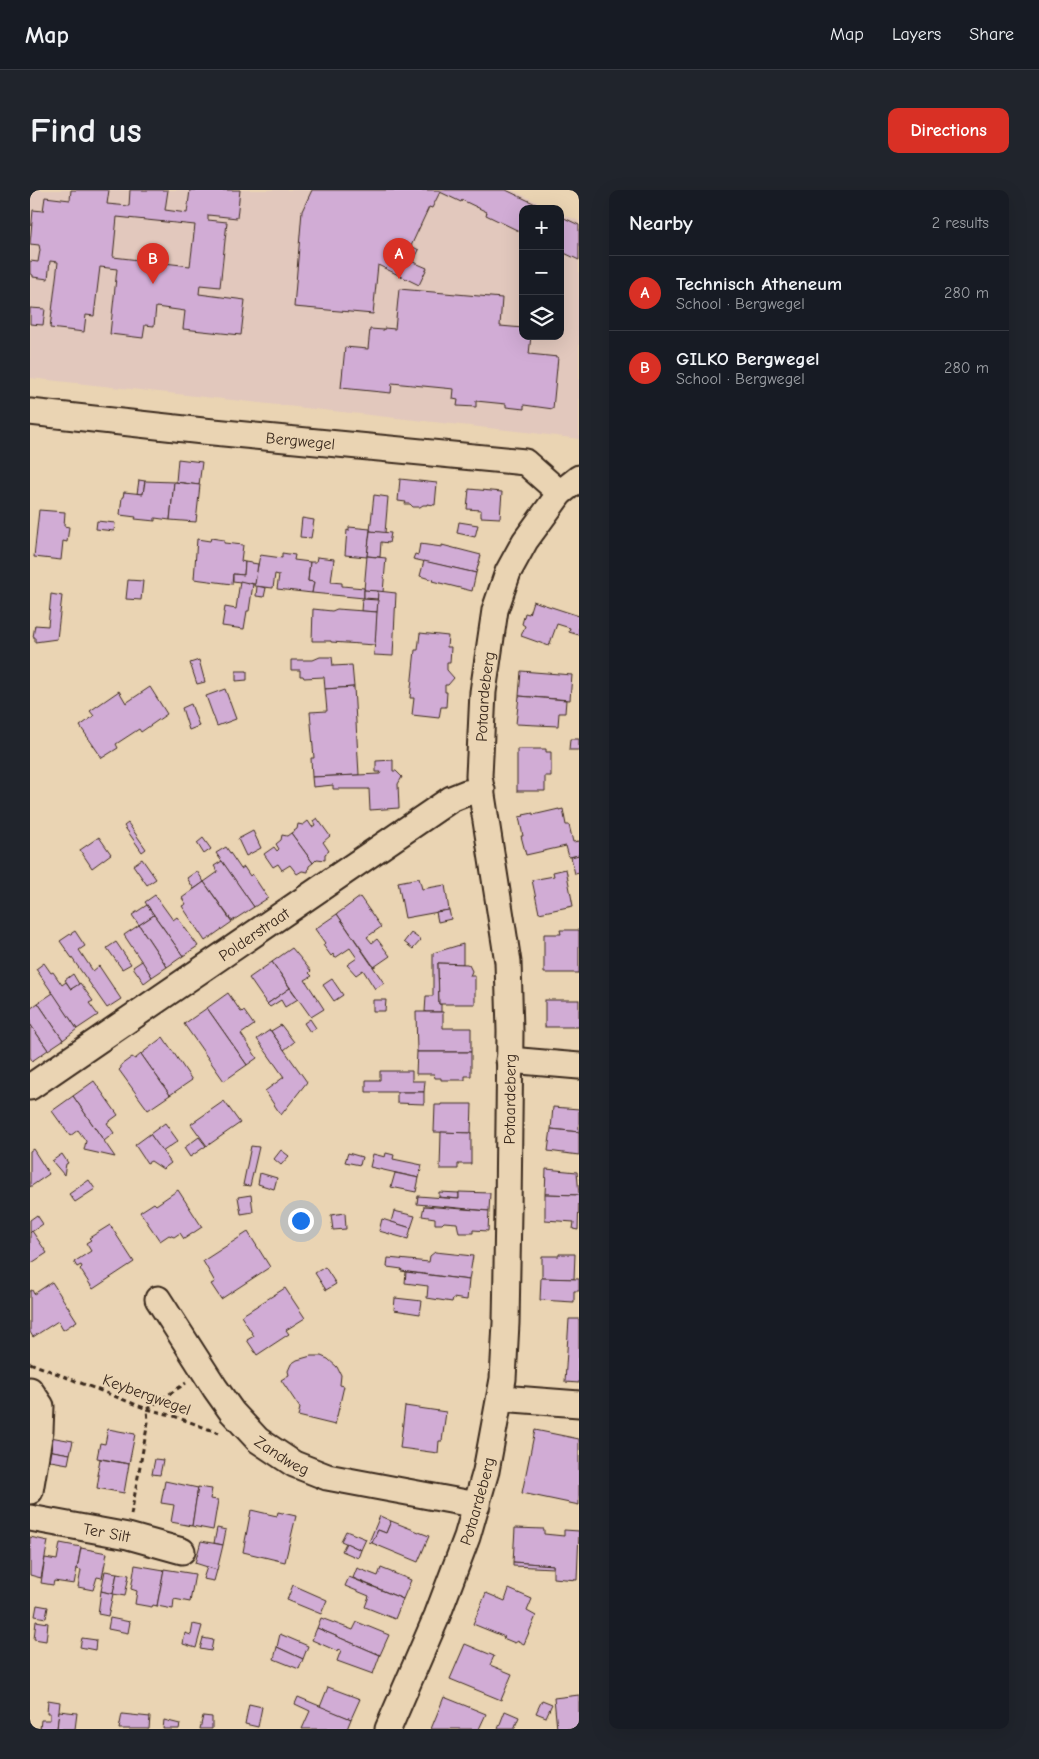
<!DOCTYPE html>
<meta charset="utf-8">
<style>
:root{--surface:#171b24;--page:#20242c;--text:#f1f3f6;--muted:#9ea1a6;--line:#363941;--accent:#d93025}
body{margin:0;font-family:"Comic Neue",sans-serif;background:var(--page);color:var(--text)}
.controls{position:absolute;right:15px;top:15px;display:grid;overflow:hidden;border-radius:10px;box-shadow:0 5px 20px #0002}
.controls button{width:45px;height:45px;display:grid;place-items:center;padding:0;border:0;border-bottom:1px solid var(--line);background:var(--surface);color:var(--text);font:25px sans-serif}
.you{position:absolute;left:270px;top:1030px;width:18px;height:18px;margin:-12px;border:4px solid #fff;border-radius:50%;background:#1a73e8;box-shadow:0 0 0 8px #1a73e833}
.badge{display:grid;place-items:center;width:32px;height:32px;border-radius:50%;background:var(--accent);color:#fff;font-size:16px;font-weight:700}
.pin{position:absolute;translate:-50% -41px;filter:drop-shadow(0 1px 2px #0008)}
.pin::after{content:'';position:absolute;top:26px;width:18px;height:15px;background:inherit;clip-path:polygon(0 0,100% 0,50% 100%)}
.list{margin:0;padding:0;list-style:none}
h2{display:flex;justify-content:space-between;align-items:center;height:65px;margin:0;padding:0 20px;font-size:21px}
h2 small{font-size:16px;font-weight:400;color:var(--muted)}
.list li{display:grid;grid-template-columns:32px 1fr auto;gap:15px;align-items:center;box-sizing:border-box;height:75px;padding:0 20px;border-top:1px solid var(--line)}
.list b{display:block;font-size:19px;white-space:nowrap}
.list p{margin:0;font-size:16px;white-space:nowrap;color:var(--muted)}
.list em{font-size:16px;font-style:normal;color:var(--muted)}
.icon{flex:none;width:28px;height:28px;fill:none;stroke:currentColor;stroke-width:2;stroke-linecap:round;stroke-linejoin:round}
.map{position:relative;flex:none;width:549px;height:1539px;overflow:hidden;border-radius:10px}
header{display:flex;align-items:center;gap:30px;box-sizing:border-box;height:70px;padding:0 25px;background:var(--surface);border-bottom:1px solid var(--line)}
header strong{font-size:24px}
nav{display:flex;gap:28px;margin-inline-start:auto;font-size:18px}
.intro{display:flex;align-items:center;justify-content:space-between;box-sizing:border-box;height:120px;padding:0 30px}
h1{margin:0;font-size:35px}
.button{padding:12px 22px;border-radius:10px;background:var(--accent);color:#fff;font-size:18px;font-weight:700}
main{display:flex;gap:30px;padding:0 30px}
aside{flex:1;background:var(--surface);border-radius:10px;box-shadow:0 5px 20px #0002}
.map>svg:first-child{display:block}
.built{fill:#e2c8bd}
.building{fill:#d1acd5;stroke:#3b2a1e;fill-rule:evenodd}
.lines{fill:none;stroke-linecap:round;stroke-linejoin:round}
.street-casing{stroke:#3b2a1e;stroke-width:29}
.path{stroke:#3b2a1e;stroke-width:3;stroke-dasharray:5 4;stroke-linecap:butt}
.street{stroke:#ead4b3;stroke-width:25}
.labels{text-anchor:middle;stroke-width:4.5;stroke-linejoin:round;paint-order:stroke}
.street-label{font-size:16px;fill:#3b2a1e;stroke:#ead4b3}
</style>
<header>
<strong>Map</strong>
<nav><a>Map</a><a>Layers</a><a>Share</a></nav>
</header>
<div class="intro"><h1>Find us</h1><a class="button">Directions</a></div>
<main>
<div class="map">
<svg width="549" height="1539" viewBox="0 0 549 1539">
<rect width="100%" height="100%" fill="#ead4b3"/>
<filter id="ink" filterUnits="userSpaceOnUse"><feTurbulence type="fractalNoise" baseFrequency=".02" numOctaves="2"/><feDisplacementMap in="SourceGraphic" scale="10" xChannelSelector="R" yChannelSelector="G"/><feConvolveMatrix kernelMatrix="1 2 1 2 8 2 1 2 1" color-interpolation-filters="sRGB"/></filter>
<g filter="url(#ink)">
<!-- built -->
<path class="built" d="M 0,0 L 482,0 L 522,19 L 493,19 L 493,146 L 530,146 L 530,23 L 549,31 L 549,249 L 496,242 L 0,188 Z"/>
<!-- building -->
<g class="building">
<path d="M 41,0 L 79,0 L 77,14 L 99,16 L 100,0 L 138,0 L 135,20 L 157,23 L 160,0 L 210,0 L 207,28 L 178,25 L 178,30 L 197,32 L 190,97 L 170,95 L 169,104 L 215,110 L 211,145 L 153,139 L 155,121 L 126,117 L 124,136 L 115,135 L 113,148 L 80,144 L 87,79 L 70,77 L 64,126 L 56,125 L 54,142 L 20,138 L 28,72 L 20,71 L 18,89 L 3,87 L 3,85 L 0,84 L 0,71 L 8,72 L 10,60 L 9,55 L 0,54 L 3,20 L 13,21 L 15,7 L 40,10 ZM 87,27 L 165,35 L 160,76 L 83,67 Z"/>
<path d="M 282,0 L 476,0 L 516,19 L 493,19 L 493,43 L 456,25 L 457,22 L 432,10 L 431,12 L 410,2 L 402,18 L 399,17 L 381,56 L 389,60 L 383,72 L 397,78 L 389,95 L 348,75 L 343,124 L 264,117 L 272,21 Z"/>
<path d="M 530,26 L 549,35 L 549,70 L 530,61 Z"/>
<path d="M 369,99 L 472,108 L 470,136 L 493,138 L 493,146 L 501,146 L 499,164 L 528,167 L 523,219 L 494,215 L 494,219 L 476,217 L 476,214 L 446,211 L 446,217 L 427,216 L 428,210 L 423,209 L 424,199 L 362,193 L 361,203 L 311,198 L 315,157 L 338,159 L 340,139 L 354,140 L 354,138 L 365,139 Z"/>
<path d="M 0,118 L 15,119 L 13,135 L 0,134 Z"/>
<path d="M 148,269 L 172,272 L 169,295 L 146,292 Z"/>
<path d="M 370,289 L 407,293 L 405,315 L 397,314 L 397,315 L 393,315 L 390,317 L 383,317 L 380,314 L 375,314 L 376,312 L 368,311 Z"/>
<path d="M 109,290 L 115,291 L 113,304 L 107,304 Z"/>
<path d="M 115,291 L 144,292 L 140,330 L 125,328 L 125,331 L 105,329 L 106,327 L 90,325 L 92,307 L 93,307 L 94,302 L 113,304 Z"/>
<path d="M 144,292 L 170,295 L 166,332 L 140,330 Z"/>
<path d="M 439,299 L 472,302 L 470,328 L 451,327 L 451,320 L 437,319 Z"/>
<path d="M 344,305 L 358,307 L 355,343 L 340,341 Z"/>
<path d="M 9,320 L 35,322 L 34,336 L 39,337 L 37,352 L 33,351 L 31,370 L 4,367 Z"/>
<path d="M 272,328 L 284,330 L 281,348 L 270,347 Z"/>
<path d="M 67,331 L 85,333 L 84,341 L 66,339 Z"/>
<path d="M 429,332 L 448,335 L 445,347 L 427,343 Z"/>
<path d="M 319,337 L 340,339 L 337,367 L 315,365 L 317,340 L 319,341 Z"/>
<path d="M 340,341 L 361,343 L 359,353 L 351,352 L 350,367 L 337,366 Z"/>
<path d="M 181,348 L 194,350 L 194,353 L 213,355 L 211,371 L 215,372 L 214,385 L 203,384 L 202,394 L 164,389 L 167,349 L 180,351 Z"/>
<path d="M 390,354 L 412,357 L 412,355 L 451,365 L 446,383 L 383,369 L 385,364 L 388,365 Z"/>
<path d="M 252,363 L 265,365 L 264,370 L 280,372 L 278,391 L 284,392 L 282,403 L 247,399 L 249,385 L 245,384 L 243,398 L 224,396 L 230,365 L 252,368 Z"/>
<path d="M 337,366 L 356,368 L 353,402 L 334,400 Z"/>
<path d="M 287,367 L 304,369 L 301,392 L 312,393 L 312,396 L 334,398 L 334,408 L 282,403 L 284,392 L 278,391 L 280,372 L 286,372 Z"/>
<path d="M 394,371 L 446,383 L 442,401 L 402,391 L 403,390 L 390,386 Z"/>
<path d="M 215,372 L 228,374 L 225,394 L 203,391 L 203,384 L 214,385 Z"/>
<path d="M 98,390 L 113,391 L 111,410 L 96,409 Z"/>
<path d="M 210,391 L 223,394 L 219,421 L 217,421 L 214,439 L 192,436 L 195,417 L 206,419 Z"/>
<path d="M 227,396 L 236,398 L 234,407 L 226,406 Z"/>
<path d="M 334,400 L 348,401 L 348,409 L 334,408 Z"/>
<path d="M 348,401 L 366,403 L 363,466 L 344,465 Z"/>
<path d="M 21,404 L 32,406 L 27,449 L 5,452 L 5,447 L 3,447 L 5,435 L 18,436 Z"/>
<path d="M 332,409 L 348,410 L 347,422 L 331,421 Z"/>
<path d="M 503,411 L 549,426 L 549,445 L 539,442 L 540,438 L 527,434 L 519,456 L 491,446 L 495,436 L 492,434 L 495,423 L 499,424 Z"/>
<path d="M 283,419 L 302,421 L 307,419 L 347,422 L 345,455 L 301,452 L 301,451 L 282,451 Z"/>
<path d="M 390,443 L 418,446 L 417,457 L 421,457 L 420,473 L 417,473 L 417,480 L 424,488 L 418,495 L 415,495 L 415,502 L 417,502 L 416,517 L 411,517 L 409,528 L 382,525 L 384,508 L 380,508 L 385,460 L 388,460 Z"/>
<path d="M 290,467 L 302,467 L 303,476 L 322,475 L 324,497 L 295,499 L 294,487 L 274,488 L 273,486 L 270,486 L 270,480 L 261,480 L 261,470 L 283,470 Z"/>
<path d="M 169,470 L 175,492 L 167,494 L 160,473 Z"/>
<path d="M 206,481 L 217,481 L 217,490 L 206,491 Z"/>
<path d="M 491,481 L 542,485 L 540,510 L 489,506 Z"/>
<path d="M 120,497 L 137,524 L 111,542 L 109,539 L 86,554 L 88,558 L 72,568 L 50,536 L 64,526 L 60,521 L 89,501 L 96,513 Z"/>
<path d="M 324,497 L 329,585 L 282,587 L 281,568 L 284,568 L 280,522 L 297,521 L 295,499 Z"/>
<path d="M 195,499 L 206,529 L 187,536 L 176,506 Z"/>
<path d="M 489,506 L 536,510 L 535,523 L 529,523 L 528,536 L 486,534 Z"/>
<path d="M 161,514 L 169,536 L 159,540 L 152,518 Z"/>
<path d="M 540,549 L 549,549 L 549,560 L 539,560 Z"/>
<path d="M 487,559 L 516,559 L 516,562 L 521,562 L 521,586 L 515,586 L 515,601 L 487,601 Z"/>
<path d="M 363,570 L 363,581 L 366,581 L 372,587 L 368,594 L 369,618 L 340,620 L 339,599 L 303,599 L 303,595 L 283,597 L 282,587 L 350,584 L 351,582 L 346,582 L 346,571 Z"/>
<path d="M 529,619 L 529,620 L 533,619 L 536,635 L 539,635 L 543,652 L 549,651 L 549,665 L 539,667 L 536,656 L 496,665 L 491,646 L 493,646 L 489,627 L 494,626 L 493,625 L 503,623 L 503,625 Z"/>
<path d="M 287,628 L 300,646 L 293,652 L 299,661 L 295,664 L 295,670 L 287,669 L 283,673 L 261,643 L 267,639 L 268,634 L 273,635 L 278,631 L 282,637 L 285,635 L 283,631 Z"/>
<path d="M 98,633 L 116,659 L 112,662 L 94,636 Z"/>
<path d="M 223,641 L 231,658 L 216,666 L 208,649 Z"/>
<path d="M 261,643 L 283,673 L 279,676 L 278,682 L 272,681 L 267,684 L 260,675 L 252,680 L 248,674 L 243,677 L 234,664 L 244,657 L 247,661 L 249,659 L 246,654 L 251,650 L 252,645 L 257,646 Z"/>
<path d="M 69,647 L 81,664 L 62,678 L 50,660 Z"/>
<path d="M 173,648 L 181,659 L 174,664 L 167,653 Z"/>
<path d="M 196,657 L 211,679 L 214,677 L 220,686 L 222,684 L 238,708 L 224,717 L 186,663 Z"/>
<path d="M 549,665 L 549,683 L 545,684 L 541,667 Z"/>
<path d="M 112,669 L 126,689 L 117,695 L 103,675 Z"/>
<path d="M 192,671 L 224,717 L 202,731 L 174,692 L 188,682 L 184,676 Z"/>
<path d="M 536,679 L 543,716 L 509,723 L 502,690 L 524,686 L 523,682 Z"/>
<path d="M 167,681 L 174,692 L 164,699 L 157,688 Z"/>
<path d="M 389,688 L 392,699 L 415,695 L 419,720 L 375,728 L 368,692 Z"/>
<path d="M 174,692 L 202,732 L 175,751 L 152,716 L 156,714 L 152,708 Z"/>
<path d="M 125,705 L 143,730 L 147,727 L 168,756 L 153,766 L 115,712 Z"/>
<path d="M 330,707 L 351,737 L 337,747 L 342,753 L 347,749 L 360,766 L 344,777 L 307,724 Z"/>
<path d="M 117,715 L 124,725 L 109,735 L 102,725 Z"/>
<path d="M 419,720 L 421,729 L 408,732 L 406,722 Z"/>
<path d="M 307,724 L 354,793 L 345,799 L 333,780 L 326,785 L 317,775 L 327,768 L 320,758 L 305,768 L 303,764 L 301,766 L 293,755 L 295,753 L 285,739 Z"/>
<path d="M 124,725 L 153,766 L 137,777 L 109,735 Z"/>
<path d="M 109,735 L 137,777 L 122,787 L 94,745 Z"/>
<path d="M 530,740 L 549,740 L 549,783 L 514,783 L 514,744 L 531,744 Z"/>
<path d="M 45,741 L 55,756 L 49,760 L 63,781 L 69,776 L 91,809 L 77,818 L 30,751 Z"/>
<path d="M 381,743 L 391,750 L 383,759 L 374,752 Z"/>
<path d="M 86,752 L 101,774 L 92,779 L 77,758 Z"/>
<path d="M 433,754 L 433,774 L 408,773 L 409,814 L 411,814 L 411,822 L 395,822 L 396,806 L 403,806 L 403,763 Z"/>
<path d="M 262,758 L 281,781 L 279,783 L 282,786 L 275,790 L 294,819 L 281,827 L 242,772 Z"/>
<path d="M 112,771 L 122,787 L 114,793 L 103,777 Z"/>
<path d="M 242,772 L 260,798 L 237,814 L 219,788 Z"/>
<path d="M 14,773 L 21,783 L 23,782 L 32,795 L 36,792 L 41,799 L 50,793 L 63,811 L 59,813 L 68,825 L 47,839 L 6,779 Z"/>
<path d="M 408,773 L 437,774 L 439,775 L 442,781 L 440,786 L 445,786 L 445,814 L 409,814 Z"/>
<path d="M 43,784 L 49,794 L 41,799 L 35,790 Z"/>
<path d="M 302,789 L 313,805 L 304,811 L 293,795 Z"/>
<path d="M 260,798 L 268,809 L 255,817 L 251,810 L 240,817 L 237,814 Z"/>
<path d="M 23,803 L 47,839 L 33,850 L 8,813 Z"/>
<path d="M 198,803 L 211,822 L 214,821 L 224,835 L 211,844 L 227,868 L 217,875 L 177,818 Z"/>
<path d="M 343,810 L 356,810 L 355,821 L 343,821 Z"/>
<rect x="515" y="810" width="34" height="27"/>
<path d="M 8,813 L 33,850 L 18,860 L 0,834 L 0,819 Z"/>
<path d="M 177,818 L 217,875 L 194,891 L 154,834 Z"/>
<path d="M 386,822 L 413,822 L 413,838 L 441,838 L 441,862 L 387,862 Z"/>
<path d="M 280,829 L 286,838 L 280,842 L 274,833 Z"/>
<path d="M 0,834 L 18,860 L 2,871 L 0,867 Z"/>
<path d="M 251,835 L 264,852 L 254,860 L 241,841 Z"/>
<path d="M 240,840 L 277,892 L 251,925 L 235,901 L 254,887 L 227,849 Z"/>
<path d="M 133,847 L 162,890 L 140,905 L 111,864 Z"/>
<path d="M 387,862 L 441,862 L 441,886 L 435,886 L 435,890 L 411,890 L 411,888 L 405,888 L 404,884 L 386,884 Z"/>
<path d="M 111,864 L 140,905 L 118,920 L 89,880 L 91,878 L 91,875 L 102,867 L 105,869 Z"/>
<path d="M 350,881 L 382,881 L 382,891 L 395,891 L 394,902 L 336,902 L 336,890 L 350,890 Z"/>
<path d="M 64,891 L 88,925 L 77,933 L 84,943 L 74,951 L 43,906 Z"/>
<path d="M 367,902 L 394,902 L 394,914 L 367,913 Z"/>
<path d="M 43,906 L 74,951 L 85,967 L 54,960 L 56,951 L 48,940 L 40,946 L 22,921 Z"/>
<path d="M 194,911 L 210,933 L 177,956 L 161,934 Z"/>
<path d="M 411,914 L 442,914 L 441,943 L 404,942 L 405,915 L 411,915 Z"/>
<path d="M 523,917 L 549,919 L 549,942 L 521,939 Z"/>
<path d="M 135,933 L 148,951 L 132,962 L 120,944 Z"/>
<path d="M 521,939 L 549,942 L 549,965 L 518,961 Z"/>
<path d="M 411,942 L 441,943 L 441,974 L 428,974 L 428,979 L 410,979 Z"/>
<path d="M 120,944 L 141,973 L 133,979 L 121,971 L 117,973 L 105,955 Z"/>
<path d="M 169,947 L 176,956 L 160,967 L 154,958 Z"/>
<path d="M 221,956 L 229,957 L 220,996 L 213,995 Z"/>
<path d="M 3,959 L 19,984 L 0,997 L 0,961 Z"/>
<path d="M 251,960 L 259,966 L 251,975 L 244,969 Z"/>
<path d="M 318,963 L 332,967 L 330,975 L 315,972 Z"/>
<path d="M 356,963 L 364,965 L 363,969 L 392,975 L 389,988 L 340,977 L 343,964 L 355,967 Z"/>
<path d="M 32,964 L 38,973 L 36,974 L 34,985 L 22,971 Z"/>
<path d="M 516,979 L 547,982 L 549,1005 L 515,1004 Z"/>
<path d="M 230,983 L 247,988 L 244,999 L 228,994 Z"/>
<path d="M 365,983 L 389,988 L 386,1002 L 361,997 Z"/>
<path d="M 59,990 L 65,999 L 45,1012 L 39,1004 Z"/>
<path d="M 148,1000 L 172,1037 L 154,1049 L 150,1043 L 144,1047 L 139,1045 L 130,1051 L 110,1022 L 124,1013 L 126,1015 Z"/>
<path d="M 409,1002 L 429,1003 L 429,1009 L 409,1007 Z"/>
<path d="M 429,1002 L 460,1003 L 459,1021 L 387,1014 L 388,1006 L 429,1009 Z"/>
<path d="M 515,1004 L 549,1005 L 548,1040 L 543,1039 L 544,1032 L 515,1030 Z"/>
<path d="M 221,1005 L 223,1022 L 211,1024 L 208,1007 Z"/>
<path d="M 394,1016 L 459,1021 L 458,1041 L 443,1040 L 443,1043 L 429,1043 L 427,1033 L 414,1032 L 412,1034 L 405,1034 L 405,1028 L 392,1026 Z"/>
<path d="M 364,1021 L 385,1026 L 381,1038 L 361,1032 Z"/>
<path d="M 315,1023 L 316,1039 L 303,1040 L 301,1025 Z"/>
<path d="M 7,1025 L 13,1034 L 0,1043 L 0,1030 Z"/>
<path d="M 352,1029 L 381,1038 L 378,1049 L 349,1041 Z"/>
<path d="M 80,1035 L 104,1072 L 63,1099 L 50,1079 L 52,1077 L 51,1075 L 47,1077 L 44,1072 L 61,1061 L 56,1053 L 61,1050 L 59,1048 Z"/>
<path d="M 2,1041 L 17,1063 L 0,1074 L 0,1043 Z"/>
<path d="M 218,1042 L 240,1077 L 191,1109 L 181,1094 L 185,1092 L 173,1071 Z"/>
<path d="M 405,1062 L 443,1066 L 439,1090 L 371,1081 L 372,1079 L 357,1077 L 358,1068 L 399,1072 L 400,1066 Z"/>
<path d="M 529,1064 L 545,1064 L 544,1089 L 512,1088 L 512,1066 L 529,1066 Z"/>
<path d="M 295,1077 L 306,1094 L 296,1100 L 285,1083 Z"/>
<path d="M 376,1082 L 439,1090 L 437,1110 L 423,1108 L 422,1112 L 397,1108 L 398,1096 L 375,1093 Z"/>
<path d="M 511,1088 L 549,1089 L 549,1101 L 544,1101 L 544,1112 L 510,1110 Z"/>
<path d="M 22,1092 L 47,1131 L 33,1140 L 28,1131 L 3,1147 L 0,1142 L 0,1101 L 2,1100 L 4,1104 Z"/>
<path d="M 255,1098 L 275,1128 L 256,1140 L 259,1144 L 227,1165 L 217,1150 L 224,1146 L 211,1126 Z"/>
<path d="M 365,1108 L 392,1111 L 390,1124 L 364,1120 Z"/>
<path d="M 539,1129 L 549,1129 L 549,1193 L 535,1192 Z"/>
<path d="M 281,1166 L 291,1166 L 298,1169 L 307,1177 L 311,1185 L 310,1195 L 314,1196 L 305,1235 L 268,1226 L 270,1218 L 251,1190 L 259,1185 L 258,1181 L 261,1174 L 267,1170 Z"/>
<path d="M 375,1216 L 416,1222 L 412,1251 L 409,1251 L 408,1263 L 370,1258 Z"/>
<path d="M 78,1239 L 105,1244 L 99,1274 L 67,1268 L 70,1253 L 75,1254 Z"/>
<path d="M 505,1240 L 549,1249 L 549,1315 L 492,1303 Z"/>
<path d="M 20,1247 L 43,1251 L 40,1264 L 17,1260 Z"/>
<path d="M 17,1260 L 40,1264 L 38,1274 L 15,1270 Z"/>
<path d="M 70,1269 L 99,1274 L 94,1303 L 67,1298 L 69,1285 L 67,1285 Z"/>
<path d="M 125,1269 L 133,1270 L 130,1285 L 122,1284 Z"/>
<path d="M 135,1291 L 168,1298 L 162,1336 L 141,1332 L 144,1315 L 131,1313 Z"/>
<path d="M 168,1297 L 182,1299 L 180,1309 L 188,1310 L 183,1340 L 162,1336 Z"/>
<path d="M 221,1320 L 247,1326 L 248,1322 L 266,1326 L 255,1372 L 213,1362 Z"/>
<path d="M 350,1326 L 361,1331 L 356,1343 L 348,1340 L 342,1353 L 339,1352 Z"/>
<path d="M 361,1331 L 399,1346 L 388,1372 L 342,1353 L 348,1340 L 356,1343 Z"/>
<path d="M 187,1338 L 196,1340 L 193,1355 L 184,1353 Z"/>
<path d="M 485,1338 L 514,1339 L 514,1344 L 534,1346 L 534,1340 L 549,1341 L 547,1390 L 523,1388 L 523,1375 L 483,1372 Z"/>
<path d="M 316,1341 L 336,1349 L 331,1360 L 311,1351 Z"/>
<path d="M 0,1347 L 18,1351 L 11,1388 L 0,1385 Z"/>
<path d="M 171,1351 L 193,1355 L 187,1380 L 165,1373 Z"/>
<path d="M 30,1353 L 51,1357 L 44,1394 L 24,1391 L 23,1395 L 11,1393 L 15,1368 L 27,1370 Z"/>
<path d="M 316,1353 L 331,1360 L 328,1368 L 312,1361 Z"/>
<path d="M 51,1358 L 77,1363 L 72,1388 L 67,1387 L 63,1400 L 48,1397 L 51,1380 L 47,1379 Z"/>
<path d="M 483,1372 L 523,1375 L 523,1378 L 483,1376 Z"/>
<path d="M 105,1375 L 134,1380 L 127,1416 L 123,1415 L 122,1417 L 105,1414 L 107,1401 L 101,1399 Z"/>
<path d="M 177,1377 L 187,1380 L 184,1391 L 173,1389 Z"/>
<path d="M 327,1378 L 348,1386 L 351,1378 L 381,1390 L 373,1409 L 323,1388 Z"/>
<path d="M 134,1379 L 165,1384 L 160,1412 L 144,1409 L 143,1419 L 127,1416 Z"/>
<path d="M 75,1381 L 87,1383 L 83,1404 L 71,1401 Z"/>
<path d="M 87,1383 L 99,1385 L 95,1406 L 83,1404 Z"/>
<path d="M 319,1387 L 373,1409 L 365,1429 L 335,1417 L 339,1406 L 315,1396 Z"/>
<path d="M 263,1395 L 297,1410 L 291,1424 L 257,1410 Z"/>
<path d="M 479,1399 L 502,1409 L 497,1421 L 506,1426 L 494,1454 L 488,1451 L 485,1453 L 473,1448 L 475,1447 L 443,1434 L 456,1403 L 475,1411 Z"/>
<path d="M 71,1401 L 83,1404 L 78,1426 L 68,1424 Z"/>
<path d="M 7,1415 L 18,1417 L 16,1428 L 5,1426 Z"/>
<path d="M 80,1428 L 100,1432 L 98,1443 L 78,1439 Z"/>
<path d="M 291,1428 L 323,1440 L 327,1432 L 359,1445 L 350,1465 L 287,1438 Z"/>
<path d="M 6,1431 L 18,1433 L 16,1451 L 4,1449 Z"/>
<path d="M 163,1434 L 172,1436 L 166,1458 L 153,1454 L 155,1443 L 161,1445 Z"/>
<path d="M 287,1438 L 350,1465 L 343,1484 L 307,1471 L 311,1460 L 308,1459 L 307,1461 L 282,1450 Z"/>
<path d="M 250,1444 L 278,1456 L 273,1469 L 247,1457 Z"/>
<path d="M 52,1448 L 66,1450 L 65,1460 L 50,1457 Z"/>
<path d="M 173,1448 L 183,1450 L 181,1461 L 170,1459 Z"/>
<path d="M 435,1454 L 464,1466 L 460,1475 L 482,1484 L 471,1510 L 420,1489 Z"/>
<path d="M 247,1457 L 273,1469 L 269,1479 L 244,1469 Z"/>
<path d="M 298,1497 L 330,1509 L 321,1529 L 290,1517 Z"/>
<path d="M 549,1505 L 549,1539 L 527,1539 L 524,1508 Z"/>
<path d="M 268,1507 L 321,1529 L 317,1539 L 272,1539 L 280,1521 L 265,1514 Z"/>
<path d="M 414,1507 L 456,1524 L 449,1539 L 401,1539 Z"/>
<path d="M 18,1510 L 30,1512 L 27,1539 L 10,1539 L 11,1530 L 20,1530 L 20,1523 L 17,1523 Z"/>
<path d="M 512,1510 L 522,1514 L 516,1527 L 506,1523 Z"/>
<path d="M 219,1514 L 232,1517 L 228,1537 L 215,1534 Z"/>
<path d="M 29,1521 L 47,1523 L 45,1539 L 27,1539 Z"/>
<path d="M 475,1521 L 489,1527 L 484,1539 L 468,1539 Z"/>
<path d="M 92,1524 L 120,1527 L 119,1539 L 89,1539 Z"/>
<path d="M 173,1526 L 182,1527 L 182,1539 L 170,1539 Z"/>
<path d="M 134,1530 L 150,1534 L 149,1539 L 133,1539 Z"/>
</g>
<g class="lines">
<!-- street casing -->
<g class="street-casing">
<g id="street">
<path id="s1" d="M 0,222 L 173,241 L 495,272 L 530,303"/>
<path d="M 479,870 L 549,876"/>
<path id="s2" d="M 0,897 L 421,609 L 436,603 L 452,600"/>
<path id="s3" d="M 128,1109 L 185,1198 L 202,1222 L 228,1250 L 264,1274 L 297,1287 L 447,1315"/>
<path d="M 0,1200 L 11,1216 L 10,1241 L 0,1301"/>
<path d="M 470,1208 L 549,1214"/>
<path id="s4" d="M 0,1328 L 98,1346 L 152,1361"/>
<path id="s5" d="M 358,1539 L 407,1426 L 437,1347 L 456,1281 L 473,1189 L 476,1133 L 478,1020 L 480,841 L 478,772 L 449,586 L 453,502 L 465,420 L 478,382 L 495,351 L 530,303 L 549,288"/>
</g>
</g>
<!-- path -->
<g class="path">
<path d="M 0,1173 L 117,1219 L 141,1225 L 189,1243"/>
<path d="M 117,1219 L 156,1193"/>
<path d="M 101,1325 L 118,1232 L 117,1219"/>
</g>
<!-- street -->
<use href="#street" class="street"/>
</g>
</g>
<g class="labels">
<!-- street labels -->
<g class="street-label">
<text dy="6" stroke="none"><textPath href="#s1" startOffset="272">Bergwegel</textPath></text>
<text dy="6" stroke="none"><textPath href="#s5" startOffset="1055">Potaardeberg</textPath></text>
<text dy="6" stroke="none"><textPath href="#s2" startOffset="271">Polderstraat</textPath></text>
<text dy="6" stroke="none"><textPath href="#s5" startOffset="650">Potaardeberg</textPath></text>
<text transform="translate(117 1204) rotate(20)" y="6">Keybergwegel</text>
<text dy="6" stroke="none"><textPath href="#s3" startOffset="202">Zandweg</textPath></text>
<text dy="6" stroke="none"><textPath href="#s5" startOffset="245">Potaardeberg</textPath></text>
<text dy="6" stroke="none"><textPath href="#s4" startOffset="78">Ter Silt</textPath></text>
</g>
</g>
</svg>
<div class="controls">
<button>+</button>
<button>−</button>
<button><svg class="icon" aria-label="layers" viewBox="0 0 24 24"><path d="M12 4l9 5-9 5-9-5zM3 14l9 5 9-5"/></svg></button>
</div>
<div class="you"></div>
<div class="pin badge" style="left:369px;top:89px">A</div>
<div class="pin badge" style="left:123px;top:94px">B</div>
</div>
<aside>
<h2>Nearby<small>2 results</small></h2>
<ul class="list">
<li><span class="badge">A</span><div><b>Technisch Atheneum</b><p>School · Bergwegel</p></div><em>280 m</em></li>
<li><span class="badge">B</span><div><b>GILKO Bergwegel</b><p>School · Bergwegel</p></div><em>280 m</em></li>
</ul>
</aside>
</main>
